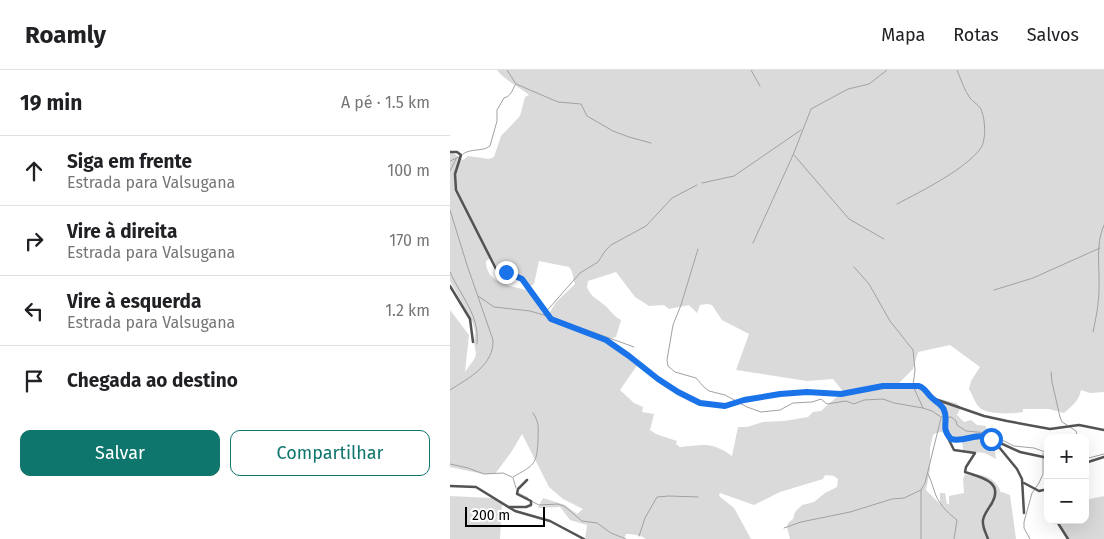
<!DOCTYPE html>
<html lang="pt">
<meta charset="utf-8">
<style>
:root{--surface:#fff;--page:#f2f2f2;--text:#202124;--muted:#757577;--line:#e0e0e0;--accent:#0f766e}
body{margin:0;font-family:"Fira Sans",sans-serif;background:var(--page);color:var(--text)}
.controls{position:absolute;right:15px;bottom:15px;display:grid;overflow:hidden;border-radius:10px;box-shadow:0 5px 20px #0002}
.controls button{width:45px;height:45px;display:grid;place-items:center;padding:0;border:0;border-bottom:1px solid var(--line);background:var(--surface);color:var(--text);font:25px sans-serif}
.scale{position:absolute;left:15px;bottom:12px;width:80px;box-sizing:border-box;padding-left:5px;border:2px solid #000;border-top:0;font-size:14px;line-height:18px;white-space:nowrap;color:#000;-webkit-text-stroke:4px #fff;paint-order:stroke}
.stop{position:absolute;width:15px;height:15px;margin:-11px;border:4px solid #1a73e8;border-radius:50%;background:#fff}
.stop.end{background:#1a73e8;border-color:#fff;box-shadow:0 1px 5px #0008}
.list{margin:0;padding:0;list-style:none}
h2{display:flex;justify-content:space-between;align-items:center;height:65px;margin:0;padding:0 20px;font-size:21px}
h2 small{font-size:16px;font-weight:400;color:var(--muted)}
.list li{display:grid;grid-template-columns:32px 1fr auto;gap:15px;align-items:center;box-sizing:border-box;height:70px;padding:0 20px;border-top:1px solid var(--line)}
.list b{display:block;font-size:19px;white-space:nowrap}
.list p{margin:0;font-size:16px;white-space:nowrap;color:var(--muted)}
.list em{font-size:16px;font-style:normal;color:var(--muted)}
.actions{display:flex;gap:10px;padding:15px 20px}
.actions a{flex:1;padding:11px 0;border:1px solid var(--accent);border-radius:10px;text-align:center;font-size:18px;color:var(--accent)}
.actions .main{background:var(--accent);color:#fff}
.icon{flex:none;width:28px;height:28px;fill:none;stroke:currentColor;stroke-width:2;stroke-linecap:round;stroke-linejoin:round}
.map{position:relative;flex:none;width:654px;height:469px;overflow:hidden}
header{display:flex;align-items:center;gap:30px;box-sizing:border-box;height:70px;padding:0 25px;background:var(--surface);border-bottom:1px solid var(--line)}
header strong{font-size:24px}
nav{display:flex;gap:28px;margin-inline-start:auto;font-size:18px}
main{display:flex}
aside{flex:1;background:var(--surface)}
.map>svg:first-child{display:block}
.green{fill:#dadada;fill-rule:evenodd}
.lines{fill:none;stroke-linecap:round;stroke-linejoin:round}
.stream{stroke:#a1a1a1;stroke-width:1}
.street{stroke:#535353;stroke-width:2.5}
.route{stroke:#1a73e8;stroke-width:6}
</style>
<header>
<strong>Roamly</strong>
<nav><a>Mapa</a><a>Rotas</a><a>Salvos</a></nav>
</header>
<main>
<aside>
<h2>19 min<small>A pé · 1.5 km</small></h2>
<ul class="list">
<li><svg class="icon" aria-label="ahead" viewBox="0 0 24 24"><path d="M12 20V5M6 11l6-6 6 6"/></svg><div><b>Siga em frente</b><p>Estrada para Valsugana</p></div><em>100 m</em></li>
<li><svg class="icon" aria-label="right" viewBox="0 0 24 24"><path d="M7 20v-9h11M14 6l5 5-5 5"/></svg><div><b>Vire à direita</b><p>Estrada para Valsugana</p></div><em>170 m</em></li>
<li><svg class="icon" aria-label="left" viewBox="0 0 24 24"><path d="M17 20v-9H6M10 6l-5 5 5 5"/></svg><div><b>Vire à esquerda</b><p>Estrada para Valsugana</p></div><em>1.2 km</em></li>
<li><svg class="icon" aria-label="arrive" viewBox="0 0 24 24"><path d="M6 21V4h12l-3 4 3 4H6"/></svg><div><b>Chegada ao destino</b></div></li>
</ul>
<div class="actions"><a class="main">Salvar</a><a>Compartilhar</a></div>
</aside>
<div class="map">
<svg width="654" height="469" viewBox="0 0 654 469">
<rect width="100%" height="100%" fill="#fff"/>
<!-- green -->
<g class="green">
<path d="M 47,0 L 654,0 L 654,322 L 640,323 L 631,320 C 629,331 622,336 614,343 L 599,339 L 573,339 L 573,342 C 563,344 536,345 529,337 C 525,333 522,324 519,319 L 521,311 L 530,297 L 500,275 L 468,282 L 463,299 L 449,313 L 457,316 L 474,317 L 486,328 L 506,333 L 511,337 L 507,345 L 514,352 L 521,350 L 527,355 L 536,356 L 537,368 L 544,372 L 546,389 L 535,383 L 513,381 L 512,370 L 503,371 C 497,363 493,359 483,365 L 480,378 L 480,400 L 476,420 L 490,434 L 490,423 L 495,423 L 497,434 L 499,434 L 499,426 L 514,423 L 513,409 L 515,404 C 521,407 525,404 531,405 C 541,407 549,414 551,423 L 552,422 L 560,425 L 566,469 L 340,469 L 337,457 L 338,453 L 343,449 L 345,442 L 352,435 L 364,432 L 375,423 L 387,417 L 388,409 L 384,406 L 375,405 L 373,409 L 330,422 L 304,435 L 270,423 L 269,426 L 284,438 L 301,469 L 196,469 C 191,465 182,464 176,464 L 174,469 L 135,469 L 137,455 L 120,450 L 110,437 L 88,438 L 93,428 L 115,435 L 127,444 L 133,439 L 113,429 L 99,417 L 72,364 L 62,381 L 45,404 L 33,404 L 0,397 L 0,240 L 19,265 L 15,302 L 25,288 L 26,283 L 24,273 L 25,261 L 22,251 L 0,211 L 0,81 L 13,90 L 18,86 L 39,89 L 44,87 L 51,66 L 70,46 L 75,27 L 79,25 C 70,18 52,8 47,0 ZM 41,188 L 45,196 L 69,207 L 81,216 L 84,214 L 89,191 L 119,197 C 125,204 122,209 125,214 L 106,232 L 97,247 L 92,242 L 82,221 C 71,219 44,214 39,203 C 37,200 36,195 36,191 ZM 166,202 L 185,227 L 199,236 L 214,235 L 219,239 L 239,235 L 247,243 L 250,235 L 257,234 L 262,235 L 272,250 L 299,264 L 286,300 L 357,311 L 383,309 L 395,324 L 390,324 L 371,341 L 363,342 L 358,347 L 334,351 L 313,352 L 297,357 L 288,357 L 282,386 C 261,371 254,375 230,377 L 226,374 L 227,371 L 206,364 L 200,360 L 204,344 L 192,342 L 193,337 L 184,333 L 170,320 L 188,294 L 157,270 L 166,267 L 171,250 C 163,246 160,239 153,234 C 146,228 140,226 137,217 L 138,211 Z"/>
<path d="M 0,426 L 42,428 L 52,434 L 50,469 L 0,469 Z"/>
<path d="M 654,426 L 654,469 L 617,469 L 606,450 L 635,450 L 635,430 Z"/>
</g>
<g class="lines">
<!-- stream -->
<g class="stream">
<path d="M 57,0 L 66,14 L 108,32 L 131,34 L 137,46 L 163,61 L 179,67 L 201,73"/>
<path d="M 301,0 L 310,16"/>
<path d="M 13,84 C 21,78 32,82 40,76 L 47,51 L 47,40 L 54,28 C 61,26 62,21 65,15"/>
<path d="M 344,85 L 399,149 L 434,169"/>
<path d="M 0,91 L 9,87"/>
<path d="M 0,101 L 6,89"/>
<path d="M 252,113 L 284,106 L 351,60"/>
<path d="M 447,134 C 470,122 520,97 532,76 C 536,67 535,50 532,42 C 530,35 524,33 520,28 C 514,20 511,9 507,0"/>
<path d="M 0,140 L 17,195 L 43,270 C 44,295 19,308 0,320"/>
<path d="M 303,173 L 343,85 L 361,39 L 398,19 L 419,14 L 437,0"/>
<path d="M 248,179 L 231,235 L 223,255 L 217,290 L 218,296 L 225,302 L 246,308 L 254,317 L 259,321 L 275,325 L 297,337 L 311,342 L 330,340 L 343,333 L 362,332 L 371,329 L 377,334 L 396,331 L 404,334 L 414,330 L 433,329 L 444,333 L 473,338 L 482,341 L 491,347 L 501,347 L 506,351 L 507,355 L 516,361 L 538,363 L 564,376 L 584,378 L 598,383"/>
<path d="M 404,197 L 419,214 L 440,251 L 463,280 L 465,300 L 463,316 L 473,338"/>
<path d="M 0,202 C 11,227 30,245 27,274"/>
<path d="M 544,220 L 583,208 L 650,178"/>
<path d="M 28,226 L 44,237 L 80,241 L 97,246"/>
<path d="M 94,244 L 130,203 L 148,192 L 155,181 L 161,175 L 196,156 L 222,128 L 247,115"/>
<path d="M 101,247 L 184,277"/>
<path d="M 643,262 C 646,248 649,233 649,218 C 650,197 645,175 654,155"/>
<path d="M 601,302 L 602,312 L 610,347 L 612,352 L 617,355"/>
<path d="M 620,357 L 626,361 L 628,368"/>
<path d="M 635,389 L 654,384"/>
<path d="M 0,394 L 18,398 L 34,404 L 53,403 L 62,407"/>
<path d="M 478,404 C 481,410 482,414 484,420 C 488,434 497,442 507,450 L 504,469"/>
<path d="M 63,407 C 84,395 87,395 88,370 C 88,359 90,353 83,343"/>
<path d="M 63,408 L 66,418"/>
<path d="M 68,423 L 78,428"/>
<path d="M 81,431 L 89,435 L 108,434 L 114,436 L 132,451 L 147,453 L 161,463 L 176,469"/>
<path d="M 334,458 L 351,452 L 400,442 L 442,429 L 454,428 L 471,420"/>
<path d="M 189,466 L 195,448 L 207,427 L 219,426 L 248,427"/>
<path d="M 471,469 L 471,420 L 475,413 L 491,348"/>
<path d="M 580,469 L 574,458 L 574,452 L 582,423 L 589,413 L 593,404 L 593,383"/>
</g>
<!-- street -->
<g class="street">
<path d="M 0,82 L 7,82 L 11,85 L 5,104 L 6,120 L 46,199 L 66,205 L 72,209 L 101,249 L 156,270 L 179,285 L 207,309 L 228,322 L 250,333 L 275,337 L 293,330 L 330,323 L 357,322 L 391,324 L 433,316 L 471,316 L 493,338 L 495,343 L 496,361 L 501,369 L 505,371 L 526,365 L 535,366 L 570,382 L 598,388"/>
<path d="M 0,216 L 20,249 L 23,272"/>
<path d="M 482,328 L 534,346 L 557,351 L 600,359 L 629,355 L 654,360"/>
<path d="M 498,368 L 504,380 L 525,383 L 516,397 L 515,402 C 530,407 554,411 542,433 C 539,438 534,444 533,450 C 532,457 536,463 538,469"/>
<path d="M 544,371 L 567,399 L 572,409 L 574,443"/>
<path d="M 635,393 L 654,387"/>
<path d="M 574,413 L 589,421 L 598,419"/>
<path d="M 0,416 L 26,417 L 65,441 L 100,451 L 134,469"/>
<path d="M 59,437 L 76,437 L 81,435 L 81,431 L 67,424 L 68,419 L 77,410"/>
<path d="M 606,450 L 618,469"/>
</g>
</g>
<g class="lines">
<!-- route -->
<path class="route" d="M 56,202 L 72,209 L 101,249 L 156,270 L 179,286 L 208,309 L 228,322 L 250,333 L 275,336 L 294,330 L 330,324 L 357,322 L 391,324 L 433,316 L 469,316 C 475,318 476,322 480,326 C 484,331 492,334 494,340 C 499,351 490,358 501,369 C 515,373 527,361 541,369"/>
</g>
</svg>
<div class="controls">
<button>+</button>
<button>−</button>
</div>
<div class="scale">200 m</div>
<div class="stop" style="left:541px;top:369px"></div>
<div class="stop end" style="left:56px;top:202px"></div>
</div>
</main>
